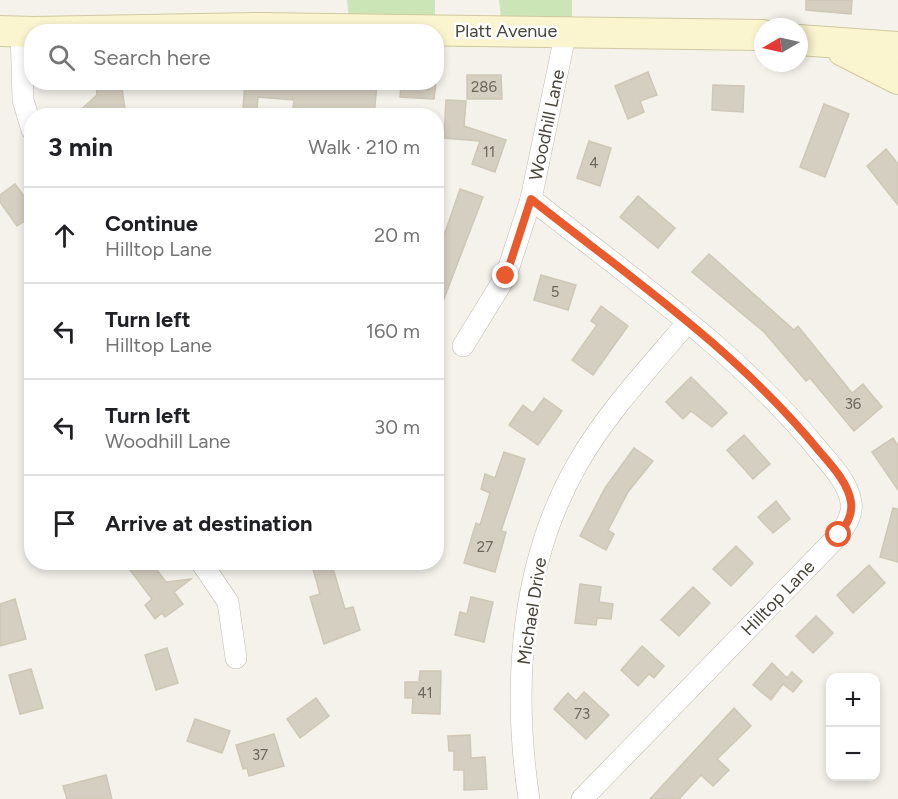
<!DOCTYPE html>
<meta charset="utf-8">
<style>
:root{--surface:#fff;--page:#f6f6f6;--text:#202124;--muted:#757577;--line:#e0e0e0}
body{margin:0;font-family:Figtree,sans-serif;background:var(--page);color:var(--text)}
.controls{position:absolute;right:18px;bottom:18px;display:grid;overflow:hidden;border-radius:12px;box-shadow:0 3px 9px #0003}
.controls button{width:54px;height:54px;display:grid;place-items:center;padding:0;border:0;border-bottom:2px solid var(--line);background:var(--surface);color:var(--text);font:30px sans-serif}
.compass{position:absolute;left:754px;top:18px;width:54px;height:54px;border-radius:50%;background:var(--surface);box-shadow:0 3px 9px #0003;rotate:261deg}
.stop{position:absolute;width:18px;height:18px;margin:-14px;border:4px solid #e85b2e;border-radius:50%;background:#fff}
.stop.end{background:#e85b2e;border-color:#fff;box-shadow:0 2px 6px #0008}
.list{margin:0;padding:0;list-style:none}
h2{display:flex;justify-content:space-between;align-items:center;height:78px;margin:0;padding:0 24px;font-size:26px}
h2 small{font-size:20px;font-weight:400;color:var(--muted)}
.list li{display:grid;grid-template-columns:39px 1fr auto;gap:18px;align-items:center;box-sizing:border-box;height:96px;padding:0 24px;border-top:2px solid var(--line)}
.list b{display:block;font-size:22px;white-space:nowrap}
.list p{margin:0;font-size:20px;white-space:nowrap;color:var(--muted)}
.list em{font-size:20px;font-style:normal;color:var(--muted)}
.icon{flex:none;width:33px;height:33px;fill:none;stroke:currentColor;stroke-width:2;stroke-linecap:round;stroke-linejoin:round}
.map{position:relative;flex:none;width:898px;height:799px;overflow:hidden}
.search{position:absolute;background:var(--surface);box-shadow:0 3px 9px #0003;left:24px;top:24px;width:420px;height:66px;display:flex;align-items:center;gap:15px;box-sizing:border-box;padding:0 21px;border-radius:24px;color:var(--muted);font-size:22px}
.panel{position:absolute;background:var(--surface);box-shadow:0 3px 9px #0003;left:24px;top:108px;width:420px;height:462px;border-radius:24px}
.map>svg:first-child{display:block}
.green{fill:#cce5b7}
.building{fill:#d5cfc1;stroke:#cfc7b5;stroke-width:1.5}
.lines{fill:none;stroke-linecap:round;stroke-linejoin:round}
.minor-casing{stroke:#bfbbae;stroke-width:22}
.secondary-casing{stroke:#d0c89e;stroke-width:32}
.minor{stroke:#fff;stroke-width:21}
.secondary{stroke:#faf4cf;stroke-width:30}
.route{stroke:#e85b2e;stroke-width:8}
.labels{text-anchor:middle;stroke-width:5;stroke-linejoin:round;paint-order:stroke}
.number-label{font-size:15px;fill:#6b675b}
.street-label{font-size:18px;fill:#484439;stroke:#fff}
</style>
<div class="map">
<svg width="898" height="799" viewBox="0 0 898 799">
<rect width="100%" height="100%" fill="#f4f2eb"/>
<!-- green -->
<g class="green">
<path d="M 347,0 L 435,0 L 435,16 L 349,19 Z"/>
<path d="M 499,0 L 572,0 L 572,18 L 501,18 Z"/>
</g>
<!-- building -->
<g class="building">
<path d="M 806,0 L 852,0 L 851,14 L 806,10 Z"/>
<path d="M 648,72 L 657,95 L 640,101 L 644,112 L 628,119 L 615,86 Z"/>
<path d="M 467,75 L 501,75 L 502,99 L 467,99 Z"/>
<path d="M 96,82 L 121,82 L 126,116 L 74,116 L 97,95 Z"/>
<path d="M 245,82 L 377,84 L 374,116 L 350,116 L 351,112 L 320,108 L 319,116 L 292,116 L 294,100 L 258,97 L 257,109 L 243,108 Z"/>
<path d="M 401,82 L 436,82 L 434,99 L 400,97 Z"/>
<path d="M 713,85 L 744,86 L 743,112 L 712,110 Z"/>
<path d="M 446,100 L 466,101 L 464,126 L 506,140 L 495,172 L 472,164 L 480,141 L 444,138 Z"/>
<path d="M 824,104 L 849,114 L 825,177 L 800,167 Z"/>
<path d="M 589,141 L 611,148 L 600,186 L 577,178 Z"/>
<path d="M 886,149 L 898,164 L 898,205 L 867,166 Z"/>
<path d="M 15,184 L 32,207 L 32,216 L 17,226 L 0,202 L 0,195 Z"/>
<path d="M 460,189 L 483,197 L 437,317 L 436,259 Z"/>
<path d="M 638,196 L 675,228 L 658,248 L 620,217 Z"/>
<path d="M 709,254 L 794,330 L 798,326 L 852,393 L 863,384 L 882,407 L 854,431 L 810,378 L 806,381 L 764,332 L 692,272 Z"/>
<path d="M 541,275 L 576,285 L 568,310 L 534,300 Z"/>
<path d="M 601,306 L 628,326 L 593,375 L 572,360 L 597,325 L 591,321 Z"/>
<path d="M 691,377 L 727,413 L 712,427 L 691,411 L 683,419 L 666,402 Z"/>
<path d="M 544,398 L 562,411 L 538,445 L 509,425 L 523,405 L 533,413 Z"/>
<path d="M 744,435 L 770,464 L 753,479 L 727,450 Z"/>
<path d="M 893,438 L 898,446 L 898,490 L 872,452 Z"/>
<path d="M 634,448 L 653,461 L 628,492 L 608,530 L 614,534 L 606,550 L 580,536 L 605,488 Z"/>
<path d="M 504,452 L 525,459 L 501,531 L 506,532 L 495,572 L 464,563 L 476,523 L 480,525 L 490,493 L 481,489 L 485,474 L 495,478 Z"/>
<path d="M 776,501 L 790,519 L 773,533 L 758,517 Z"/>
<path d="M 893,508 L 898,509 L 898,562 L 880,557 Z"/>
<path d="M 736,546 L 753,563 L 731,586 L 713,569 Z"/>
<path d="M 124,562 L 151,562 L 166,582 L 191,579 L 174,592 L 183,604 L 165,617 L 162,613 L 155,619 L 145,605 L 152,599 Z"/>
<path d="M 311,562 L 331,562 L 345,609 L 353,607 L 360,630 L 324,644 L 310,597 L 320,594 Z"/>
<path d="M 869,565 L 885,583 L 853,613 L 837,595 Z"/>
<path d="M 580,584 L 601,587 L 599,602 L 613,604 L 611,619 L 597,618 L 596,625 L 575,623 Z"/>
<path d="M 693,587 L 710,603 L 679,636 L 661,620 Z"/>
<path d="M 471,597 L 493,602 L 484,642 L 455,635 L 460,612 L 467,614 Z"/>
<path d="M 15,599 L 26,639 L 0,646 L 0,604 Z"/>
<path d="M 816,616 L 833,633 L 813,653 L 796,636 Z"/>
<path d="M 642,646 L 664,666 L 654,678 L 649,674 L 638,686 L 621,670 Z"/>
<path d="M 167,648 L 178,683 L 156,690 L 145,655 Z"/>
<path d="M 772,663 L 787,678 L 792,672 L 802,681 L 793,692 L 783,684 L 771,700 L 753,685 Z"/>
<path d="M 31,669 L 43,708 L 20,714 L 9,675 Z"/>
<path d="M 420,671 L 441,671 L 440,714 L 412,713 L 413,698 L 405,698 L 405,682 L 419,682 Z"/>
<path d="M 584,692 L 609,715 L 586,739 L 554,709 L 568,693 L 576,701 Z"/>
<path d="M 316,698 L 329,716 L 300,738 L 287,719 Z"/>
<path d="M 734,708 L 751,726 L 717,759 L 729,770 L 713,786 L 701,775 L 679,799 L 650,799 Z"/>
<path d="M 195,719 L 230,731 L 222,753 L 187,741 Z"/>
<path d="M 274,734 L 284,766 L 249,776 L 247,768 L 243,769 L 236,745 Z"/>
<path d="M 470,735 L 471,758 L 485,757 L 487,789 L 464,790 L 464,770 L 454,770 L 454,751 L 449,751 L 448,736 Z"/>
<path d="M 106,775 L 112,799 L 67,799 L 63,786 Z"/>
</g>
<g class="lines">
<!-- minor casing -->
<g class="minor-casing">
<g id="minor">
<path d="M 21,32 L 23,100 L 32,130"/>
<path d="M 531,199 C 631,278 739,352 820,452 C 832,466 848,483 851,502 C 853,515 846,525 839,535 L 582,799"/>
<path d="M 463,346 L 506,276 L 531,199 L 566,31"/>
<path d="M 201,562 L 228,602 L 236,658"/>
<path d="M 529,799 C 512,687 520,563 578,463 C 607,412 650,367 687,323"/>
</g>
</g>
<!-- secondary casing -->
<g class="secondary-casing">
<g id="secondary">
<path d="M 0,31 L 32,32"/>
<path d="M 33,32 L 259,28 L 763,35"/>
<path d="M 799,40 L 898,47"/>
<path d="M 843,51 L 898,79"/>
</g>
</g>
<!-- minor -->
<use href="#minor" class="minor"/>
<!-- secondary -->
<use href="#secondary" class="secondary"/>
</g>
<g class="lines">
<!-- route -->
<path class="route" d="M 506,276 L 531,199 C 631,278 739,352 820,452 C 832,466 848,483 851,502 C 853,515 846,525 839,535"/>
</g>
<g class="labels">
<!-- number labels -->
<g class="number-label">
<text x="484" y="92">286</text>
<text x="489" y="157">11</text>
<text x="594" y="168">4</text>
<text x="555" y="297">5</text>
<text x="853" y="409">36</text>
<text x="485" y="552">27</text>
<text x="425" y="698">41</text>
<text x="582" y="719">73</text>
<text x="260" y="760">37</text>
</g>
<!-- street labels -->
<g class="street-label">
<text x="506" y="37">Platt Avenue</text>
<text transform="translate(547 125) rotate(-78)" y="6">Woodhill Lane</text>
<text transform="translate(778 598) rotate(-46)" y="6">Hilltop Lane</text>
<text transform="translate(532 611) rotate(-81)" y="6">Michael Drive</text>
</g>
</g>
</svg>
<div class="controls">
<button>+</button>
<button>−</button>
</div>
<svg class="compass" viewBox="-18 -18 36 36"><path d="M0-13l5 13h-10z" fill="#e53935"/><path d="M0 13l5-13h-10z" fill="#757577"/></svg>
<div class="stop" style="left:839px;top:535px"></div>
<div class="stop end" style="left:506px;top:276px"></div>
<div class="search"><svg class="icon" aria-label="search" viewBox="0 0 24 24"><circle cx="10" cy="10" r="6"/><path d="M15 15l6 6"/></svg>Search here</div>
<section class="panel">
<h2>3 min<small>Walk · 210 m</small></h2>
<ul class="list">
<li><svg class="icon" aria-label="ahead" viewBox="0 0 24 24"><path d="M12 20V5M6 11l6-6 6 6"/></svg><div><b>Continue</b><p>Hilltop Lane</p></div><em>20 m</em></li>
<li><svg class="icon" aria-label="left" viewBox="0 0 24 24"><path d="M17 20v-9H6M10 6l-5 5 5 5"/></svg><div><b>Turn left</b><p>Hilltop Lane</p></div><em>160 m</em></li>
<li><svg class="icon" aria-label="left" viewBox="0 0 24 24"><path d="M17 20v-9H6M10 6l-5 5 5 5"/></svg><div><b>Turn left</b><p>Woodhill Lane</p></div><em>30 m</em></li>
<li><svg class="icon" aria-label="arrive" viewBox="0 0 24 24"><path d="M6 21V4h12l-3 4 3 4H6"/></svg><div><b>Arrive at destination</b></div></li>
</ul>
</section>
</div>
